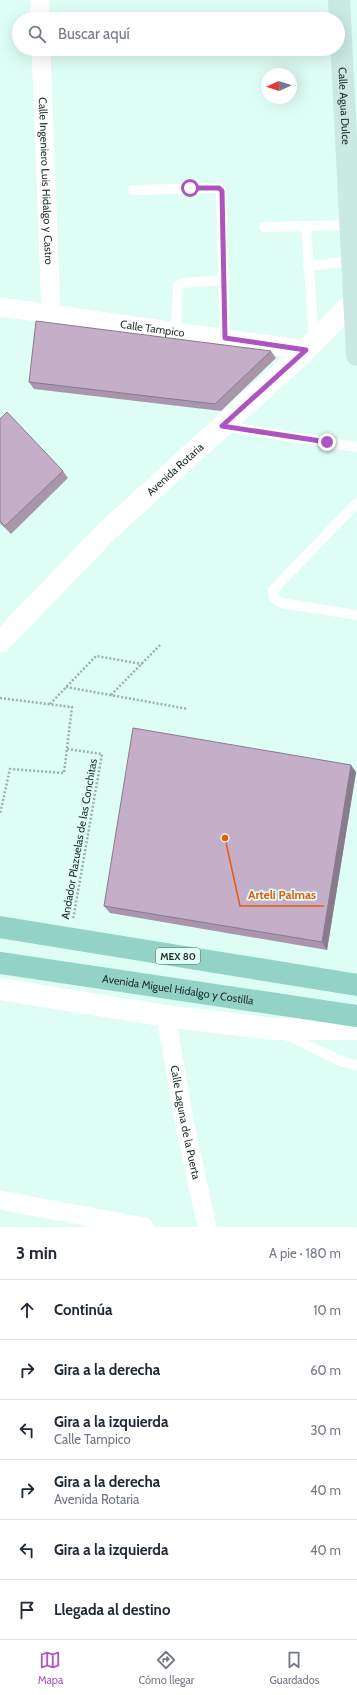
<!DOCTYPE html>
<html lang="es">
<meta charset="utf-8">
<style>
:root{--surface:#fff;--page:#f2f2f3;--text:#1f2937;--muted:#747a83;--line:#e0e1e3;--accent:#ae54c0}
body{margin:0;font-family:Cabin,sans-serif;background:var(--page);color:var(--text)}
.compass{position:absolute;left:261px;top:68px;width:36px;height:36px;border-radius:50%;background:var(--surface);box-shadow:0 4px 16px #0002;rotate:267deg}
.stop{position:absolute;width:12px;height:12px;margin:-9px;border:3px solid #ae54c0;border-radius:50%;background:#fff}
.stop.end{background:#ae54c0;border-color:#fff;box-shadow:0 1px 4px #0008}
.list{margin:0;padding:0;list-style:none}
h2{display:flex;justify-content:space-between;align-items:center;height:52px;margin:0;padding:0 16px;font-size:17px}
h2 small{font-size:13px;font-weight:400;color:var(--muted)}
.list li{display:grid;grid-template-columns:26px 1fr auto;gap:12px;align-items:center;box-sizing:border-box;height:60px;padding:0 16px;border-top:1px solid var(--line)}
.list b{display:block;font-size:15px;white-space:nowrap}
.list p{margin:0;font-size:13px;white-space:nowrap;color:var(--muted)}
.list em{font-size:13px;font-style:normal;color:var(--muted)}
.icon{flex:none;width:22px;height:22px;fill:none;stroke:currentColor;stroke-width:2;stroke-linecap:round;stroke-linejoin:round}
.map{position:relative;flex:none;width:357px;height:1227px;overflow:hidden}
.search{position:absolute;background:var(--surface);box-shadow:0 4px 16px #0002;left:12px;right:12px;top:12px;height:44px;display:flex;align-items:center;gap:10px;box-sizing:border-box;padding:0 14px;border-radius:22px;color:var(--muted);font-size:15px}
.sheet{height:412px;background:var(--surface)}
nav{display:flex;justify-content:space-around;align-items:center;box-sizing:border-box;height:56px;border-top:1px solid var(--line);background:var(--surface);font-size:11px;color:var(--muted)}
nav a{display:grid;justify-items:center;gap:2px}
nav .on{color:var(--accent)}
.map>svg:first-child{display:block}
.lines{fill:none;stroke-linecap:round;stroke-linejoin:round}
.path{stroke:#98b1aa;stroke-width:2.5;stroke-dasharray:2 2;stroke-linecap:butt}
.service{stroke:#fff;stroke-width:10}
.minor{stroke:#fff;stroke-width:19}
.tertiary{stroke:#fff;stroke-width:22}
.secondary{stroke:#c9e9e2;stroke-width:22}
.primary{stroke:#92d3c5;stroke-width:22}
.wall{fill:#a996ac}
.shaded-wall{fill:#897a8c}
.building{fill:#c4aec8;stroke:#897a8c}
.route{stroke:#ae54c0;stroke-width:5}
.labels{text-anchor:middle;stroke-width:3.5;stroke-linejoin:round;paint-order:stroke}
.shield{fill:#defdf5;stroke:#586c67;stroke-width:1}
.shield-label{font-size:10px;font-weight:bold;fill:#1f2e2a}
.street-label{font-size:11px;fill:#1f2e2a;stroke:#defdf5}
.leader{fill:none;stroke:#e8590c;stroke-width:1.5}
.callout-dot{fill:#e8590c;stroke:#defdf5;stroke-width:1.5}
.callout-label{font-size:12px;text-anchor:middle;font-weight:bold;fill:#e8590c;stroke:#defdf5;stroke-width:3.5;stroke-linejoin:round;paint-order:stroke}
</style>
<div class="map">
<svg width="357" height="1227" viewBox="0 0 357 1227">
<rect width="100%" height="100%" fill="#defdf5"/>
<g class="lines">
<!-- path -->
<g class="path">
<path d="M 66,687 L 188,709"/>
<path d="M 111,695 L 161,644"/>
<path d="M 0,698 L 72,707 L 64,773 L 10,769 L 0,814"/>
<path d="M 50,704 L 96,656 L 142,664"/>
<path d="M 67,749 L 102,754 L 73,920"/>
</g>
<!-- service -->
<g class="service">
<path d="M 133,190 L 219,188 L 221,191 L 225,338"/>
<path d="M 306,226 L 314,340"/>
<path d="M 264,227 L 350,225"/>
<path d="M 308,266 L 352,261"/>
<path d="M 176,331 L 178,286 L 183,283 L 224,280"/>
<path d="M 223,426 L 357,447"/>
<path d="M 357,503 L 273,590 L 274,598 L 281,603 L 357,615"/>
<path d="M 286,1035 L 343,1062 L 357,1065"/>
</g>
<!-- minor -->
<g class="minor">
<path d="M 40,0 L 40,19"/>
<path id="s1" d="M 41,49 L 51,314"/>
<path id="s2" d="M 0,307 L 306,350"/>
<path id="s3" d="M 166,1016 L 184,1120 L 207,1227"/>
<path d="M 0,1200 L 144,1227"/>
</g>
<!-- tertiary -->
<g class="tertiary">
<path id="s4" d="M 0,642 L 107,531 L 306,350 L 357,298"/>
<path d="M 0,989 L 166,1016 L 274,1029 L 357,1029"/>
</g>
<!-- secondary -->
<path class="secondary" id="s5" d="M 339,0 L 357,355"/>
<!-- primary -->
<g class="primary">
<path d="M 0,927 L 357,985"/>
<path id="s6" d="M 0,963 L 357,1016"/>
</g>
</g>
<!-- wall -->
<g class="wall">
<path d="M 271,351 L 276,358 L 221,411 L 34,389 L 29,382 Z"/>
<path d="M 0,419 L 63,471 L 68,478 L 11,534 L 0,523 Z"/>
<path d="M 356,772 L 327,950 L 110,913 L 104,906 Z"/>
</g>
<!-- shaded-wall -->
<path class="shaded-wall" d="M 351,765 L 356,772 L 327,950 L 322,942 Z"/>
<!-- building -->
<g class="building">
<path d="M 36,321 L 271,351 L 215,404 L 29,382 Z"/>
<path d="M 7,412 L 63,471 L 5,526 L 0,521 L 0,419 Z"/>
<path d="M 133,728 L 351,765 L 322,942 L 104,906 Z"/>
</g>
<g class="lines">
<!-- route -->
<path class="route" d="M 190,188 L 219,188 L 222,191 L 225,338 L 306,350 L 222,426 L 327,442"/>
</g>
<g class="labels">
<!-- shield labels -->
<rect class="shield" x="156" y="948" width="44" height="16" rx="3"/>
<g class="shield-label">
<text x="178" y="960">MEX 80</text>
</g>
<!-- street labels -->
<g class="street-label">
<text dy="4" stroke="none"><textPath href="#s5" startOffset="106">Calle Agua Dulce</textPath></text>
<text dy="4" stroke="none"><textPath href="#s1" startOffset="132">Calle Ingeniero Luis Hidalgo y Castro</textPath></text>
<text dy="4" stroke="none"><textPath href="#s2" startOffset="154">Calle Tampico</textPath></text>
<text dy="4" stroke="none"><textPath href="#s4" startOffset="246">Avenida Rotaria</textPath></text>
<text transform="translate(79 839) rotate(-80)" y="4">Andador Plazuelas de las Conchitas</text>
<text dy="4" stroke="none"><textPath href="#s6" startOffset="180">Avenida Miguel Hidalgo y Costilla</textPath></text>
<text dy="4" stroke="none"><textPath href="#s3" startOffset="108">Calle Laguna de la Puerta</textPath></text>
</g>
</g>
<!-- callouts -->
<path class="leader" d="M225 838L240 906H324"/>
<circle class="callout-dot" cx="225" cy="838" r="4"/>
<g class="callout-label">
<text x="282" y="899">Arteli Palmas</text>
</g>
</svg>
<svg class="compass" viewBox="-18 -18 36 36"><path d="M0-13l5 13h-10z" fill="#e53935"/><path d="M0 13l5-13h-10z" fill="#747a83"/></svg>
<div class="stop" style="left:190px;top:188px"></div>
<div class="stop end" style="left:327px;top:442px"></div>
<div class="search"><svg class="icon" aria-label="search" viewBox="0 0 24 24"><circle cx="10" cy="10" r="6"/><path d="M15 15l6 6"/></svg>Buscar aquí</div>
</div>
<section class="sheet">
<h2>3 min<small>A pie · 180 m</small></h2>
<ul class="list">
<li><svg class="icon" aria-label="ahead" viewBox="0 0 24 24"><path d="M12 20V5M6 11l6-6 6 6"/></svg><div><b>Continúa</b></div><em>10 m</em></li>
<li><svg class="icon" aria-label="right" viewBox="0 0 24 24"><path d="M7 20v-9h11M14 6l5 5-5 5"/></svg><div><b>Gira a la derecha</b></div><em>60 m</em></li>
<li><svg class="icon" aria-label="left" viewBox="0 0 24 24"><path d="M17 20v-9H6M10 6l-5 5 5 5"/></svg><div><b>Gira a la izquierda</b><p>Calle Tampico</p></div><em>30 m</em></li>
<li><svg class="icon" aria-label="right" viewBox="0 0 24 24"><path d="M7 20v-9h11M14 6l5 5-5 5"/></svg><div><b>Gira a la derecha</b><p>Avenida Rotaria</p></div><em>40 m</em></li>
<li><svg class="icon" aria-label="left" viewBox="0 0 24 24"><path d="M17 20v-9H6M10 6l-5 5 5 5"/></svg><div><b>Gira a la izquierda</b></div><em>40 m</em></li>
<li><svg class="icon" aria-label="arrive" viewBox="0 0 24 24"><path d="M6 21V4h12l-3 4 3 4H6"/></svg><div><b>Llegada al destino</b></div></li>
</ul>
</section>
<nav>
<a class="on"><svg class="icon" aria-label="map" viewBox="0 0 24 24"><path d="M3 6l6-2 6 2 6-2v14l-6 2-6-2-6 2zM9 4v14M15 6v14"/></svg>Mapa</a>
<a><svg class="icon" aria-label="directions" viewBox="0 0 24 24"><path d="M12 3l9 9-9 9-9-9zM9 14v-3h6M13 9l2 2-2 2"/></svg>Cómo llegar</a>
<a><svg class="icon" aria-label="saved" viewBox="0 0 24 24"><path d="M7 4h10v16l-5-4-5 4z"/></svg>Guardados</a>
</nav>
